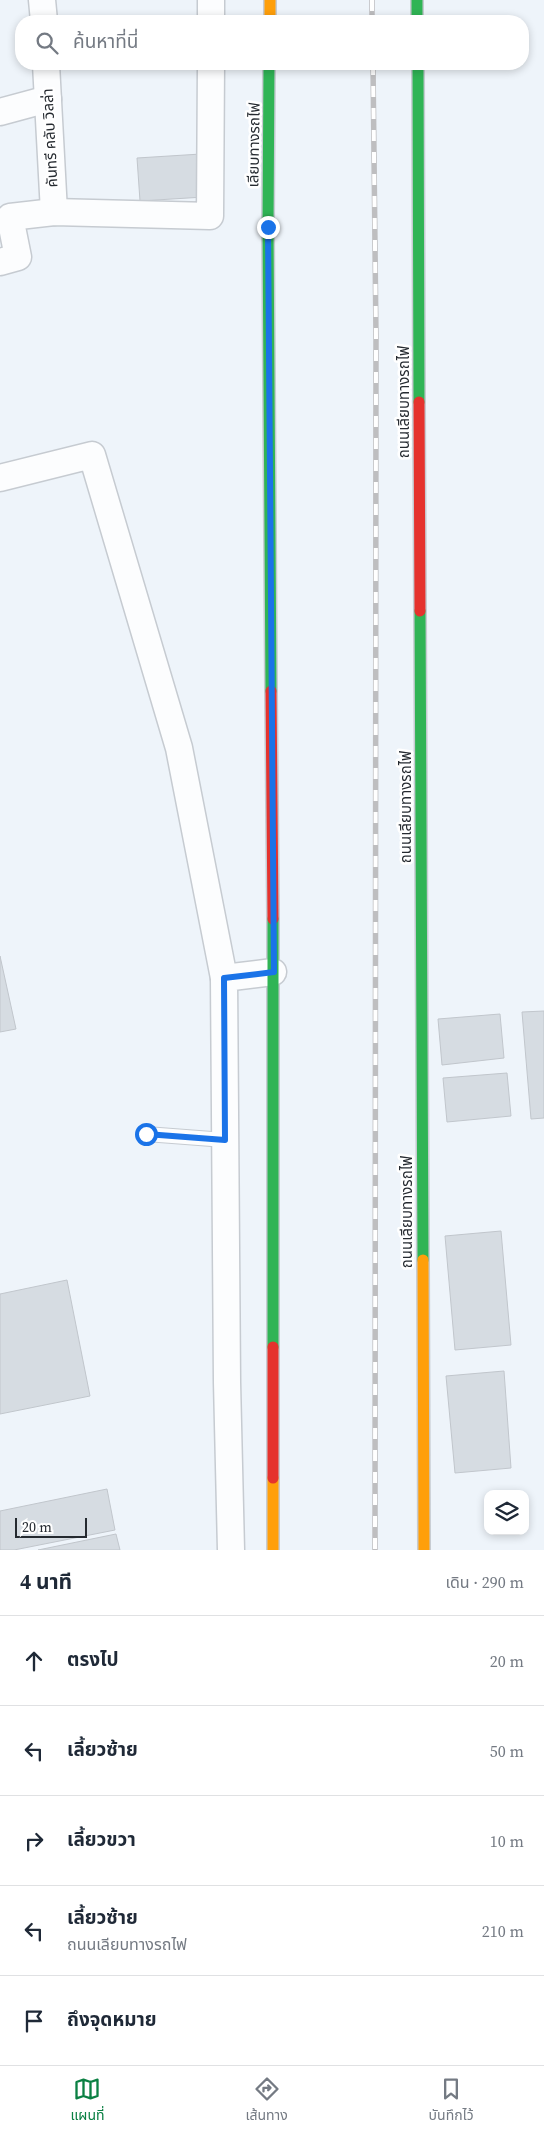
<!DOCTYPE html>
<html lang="th">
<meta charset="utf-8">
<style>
:root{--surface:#fff;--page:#f6f6f7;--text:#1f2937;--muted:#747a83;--line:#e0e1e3;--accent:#0b8043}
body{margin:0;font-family:"Source Serif 4","Noto Sans Thai",serif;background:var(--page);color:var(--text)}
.controls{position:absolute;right:15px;bottom:15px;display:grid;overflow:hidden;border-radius:10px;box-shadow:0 2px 8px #0003}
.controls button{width:45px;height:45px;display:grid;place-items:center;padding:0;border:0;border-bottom:1px solid var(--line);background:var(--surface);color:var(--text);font:25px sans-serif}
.scale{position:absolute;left:15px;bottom:12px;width:72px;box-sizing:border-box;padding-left:5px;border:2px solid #252a30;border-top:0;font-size:14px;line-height:18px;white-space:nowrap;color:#252a30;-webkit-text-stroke:4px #fff;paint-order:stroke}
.stop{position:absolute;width:15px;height:15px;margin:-11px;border:4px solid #1a73e8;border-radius:50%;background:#fff}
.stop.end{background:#1a73e8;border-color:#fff;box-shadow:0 1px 5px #0008}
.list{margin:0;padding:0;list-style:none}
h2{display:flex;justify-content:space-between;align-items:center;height:65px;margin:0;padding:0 20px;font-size:21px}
h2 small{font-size:16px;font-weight:400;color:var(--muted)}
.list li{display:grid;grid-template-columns:32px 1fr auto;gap:15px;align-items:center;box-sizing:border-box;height:90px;padding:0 20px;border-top:1px solid var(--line)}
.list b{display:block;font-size:19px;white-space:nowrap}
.list p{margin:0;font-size:16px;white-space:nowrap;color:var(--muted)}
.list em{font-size:16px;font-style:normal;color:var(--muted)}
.icon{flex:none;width:28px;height:28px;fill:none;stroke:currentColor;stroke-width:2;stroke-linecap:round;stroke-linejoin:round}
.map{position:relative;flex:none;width:544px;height:1550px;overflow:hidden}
.search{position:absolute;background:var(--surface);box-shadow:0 2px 8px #0003;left:15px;right:15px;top:15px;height:55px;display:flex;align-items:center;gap:12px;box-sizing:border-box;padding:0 18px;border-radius:20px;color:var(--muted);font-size:19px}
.sheet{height:515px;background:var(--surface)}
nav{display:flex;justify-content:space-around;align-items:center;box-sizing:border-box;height:70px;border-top:1px solid var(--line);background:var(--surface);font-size:14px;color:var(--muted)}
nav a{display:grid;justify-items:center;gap:2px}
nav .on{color:var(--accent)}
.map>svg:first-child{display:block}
.building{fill:#d6dce2;stroke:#c1c6cc}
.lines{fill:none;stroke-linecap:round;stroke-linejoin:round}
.lane-casing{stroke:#c6cbd1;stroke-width:16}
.street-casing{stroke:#c6cbd1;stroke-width:29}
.fast-casing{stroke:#c6cbd1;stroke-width:14}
.slow-casing{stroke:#c6cbd1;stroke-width:14}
.jam-casing{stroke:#c6cbd1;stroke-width:14}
.lane{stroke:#fcfdfe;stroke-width:14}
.street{stroke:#fcfdfe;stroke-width:26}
.fast{stroke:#30b455;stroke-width:11}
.slow{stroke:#ff9f0a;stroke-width:11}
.jam{stroke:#e5322d;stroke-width:11}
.rail-casing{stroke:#bebec0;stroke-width:5.5}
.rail{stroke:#fff;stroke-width:4;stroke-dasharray:11;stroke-linecap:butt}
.route{stroke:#1a73e8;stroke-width:6}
.labels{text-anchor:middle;stroke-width:5;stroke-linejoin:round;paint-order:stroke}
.street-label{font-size:15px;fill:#252a30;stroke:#fff}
</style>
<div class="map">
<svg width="544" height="1550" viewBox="0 0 544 1550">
<rect width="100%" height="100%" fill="#eef4fa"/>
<!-- building -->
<g class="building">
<path d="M 201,154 L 204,197 L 140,201 L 137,158 Z"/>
<path d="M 0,956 L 16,1029 L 0,1032 Z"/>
<path d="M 544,1011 L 544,1118 L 531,1119 L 522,1012 Z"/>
<path d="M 500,1014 L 504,1058 L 442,1065 L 438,1019 Z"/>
<path d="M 507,1073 L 511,1116 L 447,1122 L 443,1078 Z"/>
<path d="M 501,1231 L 511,1345 L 455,1350 L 445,1236 Z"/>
<path d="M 67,1280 L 90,1396 L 0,1414 L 0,1294 Z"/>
<path d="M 504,1371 L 511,1468 L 455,1473 L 446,1376 Z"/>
<path d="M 107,1489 L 115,1530 L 14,1550 L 0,1550 L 0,1511 Z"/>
<path d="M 116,1534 L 120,1550 L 38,1550 Z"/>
</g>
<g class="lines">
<!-- lane casing -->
<g class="lane-casing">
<path id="lane" d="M 146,1134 L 225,1140"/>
</g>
<!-- street casing -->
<g class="street-casing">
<g id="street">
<path d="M 42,0 L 44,21"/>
<path d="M 211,21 L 211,0"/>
<path d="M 46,64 L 54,212"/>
<path d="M 0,112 L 48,99"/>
<path d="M 0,262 L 18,257 L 10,217 L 54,212 L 210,216 L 211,64"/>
<path d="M 0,478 L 92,455 L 179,748 L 224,978"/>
<path d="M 231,1550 L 227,1382 L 224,978 L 273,972"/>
</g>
</g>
<!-- fast casing -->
<g class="fast-casing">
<g id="fast">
<path d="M 417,0 L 417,21"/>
<path d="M 269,64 L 268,227 L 271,691"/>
<path d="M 418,64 L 419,402"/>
<path d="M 420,611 L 423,1260"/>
<path d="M 273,919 L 273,1347"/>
</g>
</g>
<!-- slow casing -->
<g class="slow-casing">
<g id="slow">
<path d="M 270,0 L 270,21"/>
<path d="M 423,1260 L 424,1550"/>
<path d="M 273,1478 L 273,1550"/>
</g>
</g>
<!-- jam casing -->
<g class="jam-casing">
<g id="jam">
<path d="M 419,402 L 420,611"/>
<path d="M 271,691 L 273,919"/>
<path d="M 273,1347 L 273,1478"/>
</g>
</g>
<!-- lane -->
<use href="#lane" class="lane"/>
<!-- street -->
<use href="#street" class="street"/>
<!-- fast -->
<use href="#fast" class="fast"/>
<!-- slow -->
<use href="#slow" class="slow"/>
<!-- jam -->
<use href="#jam" class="jam"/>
<!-- rail casing -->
<g class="rail-casing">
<g id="rail">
<path d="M 372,0 L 372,21"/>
<path d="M 373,64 L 376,337 L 375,1550"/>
</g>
</g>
<!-- rail -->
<use href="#rail" class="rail"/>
</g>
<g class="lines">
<!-- route -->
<path class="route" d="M 146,1134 L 225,1140 L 224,978 L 274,972 L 268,227"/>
</g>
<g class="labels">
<!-- street labels -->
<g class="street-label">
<text transform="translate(50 138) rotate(-93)" y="5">คันทรี คลับ วิลล่า</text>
<text transform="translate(254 145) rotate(-89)" y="5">เลียบทางรถไฟ</text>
<text transform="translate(404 402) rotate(-90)" y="5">ถนนเลียบทางรถไฟ</text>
<text transform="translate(406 807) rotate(-90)" y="5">ถนนเลียบทางรถไฟ</text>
<text transform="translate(407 1212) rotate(-90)" y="5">ถนนเลียบทางรถไฟ</text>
</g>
</g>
</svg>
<div class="controls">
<button><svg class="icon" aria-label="layers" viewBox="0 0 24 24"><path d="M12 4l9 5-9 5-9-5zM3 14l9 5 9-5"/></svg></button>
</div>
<div class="scale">20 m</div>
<div class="stop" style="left:146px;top:1134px"></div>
<div class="stop end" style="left:268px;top:227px"></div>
<div class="search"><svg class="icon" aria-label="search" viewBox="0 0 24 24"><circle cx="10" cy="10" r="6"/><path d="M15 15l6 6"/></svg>ค้นหาที่นี่</div>
</div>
<section class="sheet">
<h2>4 นาที<small>เดิน · 290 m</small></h2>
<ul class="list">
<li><svg class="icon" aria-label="ahead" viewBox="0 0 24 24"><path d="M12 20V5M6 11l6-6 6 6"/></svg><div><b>ตรงไป</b></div><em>20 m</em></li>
<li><svg class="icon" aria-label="left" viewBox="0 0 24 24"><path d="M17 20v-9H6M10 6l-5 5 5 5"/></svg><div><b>เลี้ยวซ้าย</b></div><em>50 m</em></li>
<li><svg class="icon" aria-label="right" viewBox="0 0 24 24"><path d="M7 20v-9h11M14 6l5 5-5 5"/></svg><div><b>เลี้ยวขวา</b></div><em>10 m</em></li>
<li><svg class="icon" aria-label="left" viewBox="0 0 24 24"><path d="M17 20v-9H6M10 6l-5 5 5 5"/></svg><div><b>เลี้ยวซ้าย</b><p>ถนนเลียบทางรถไฟ</p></div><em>210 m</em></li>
<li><svg class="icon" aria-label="arrive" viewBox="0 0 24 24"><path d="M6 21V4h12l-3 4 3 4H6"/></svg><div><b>ถึงจุดหมาย</b></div></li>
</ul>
</section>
<nav>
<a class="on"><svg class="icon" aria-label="map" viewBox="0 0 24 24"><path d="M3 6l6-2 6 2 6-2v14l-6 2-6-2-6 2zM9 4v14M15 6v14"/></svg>แผนที่</a>
<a><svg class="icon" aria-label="directions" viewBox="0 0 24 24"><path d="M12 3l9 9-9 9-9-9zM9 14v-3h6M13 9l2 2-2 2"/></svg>เส้นทาง</a>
<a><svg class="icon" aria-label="saved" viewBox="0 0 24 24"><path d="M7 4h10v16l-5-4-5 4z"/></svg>บันทึกไว้</a>
</nav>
